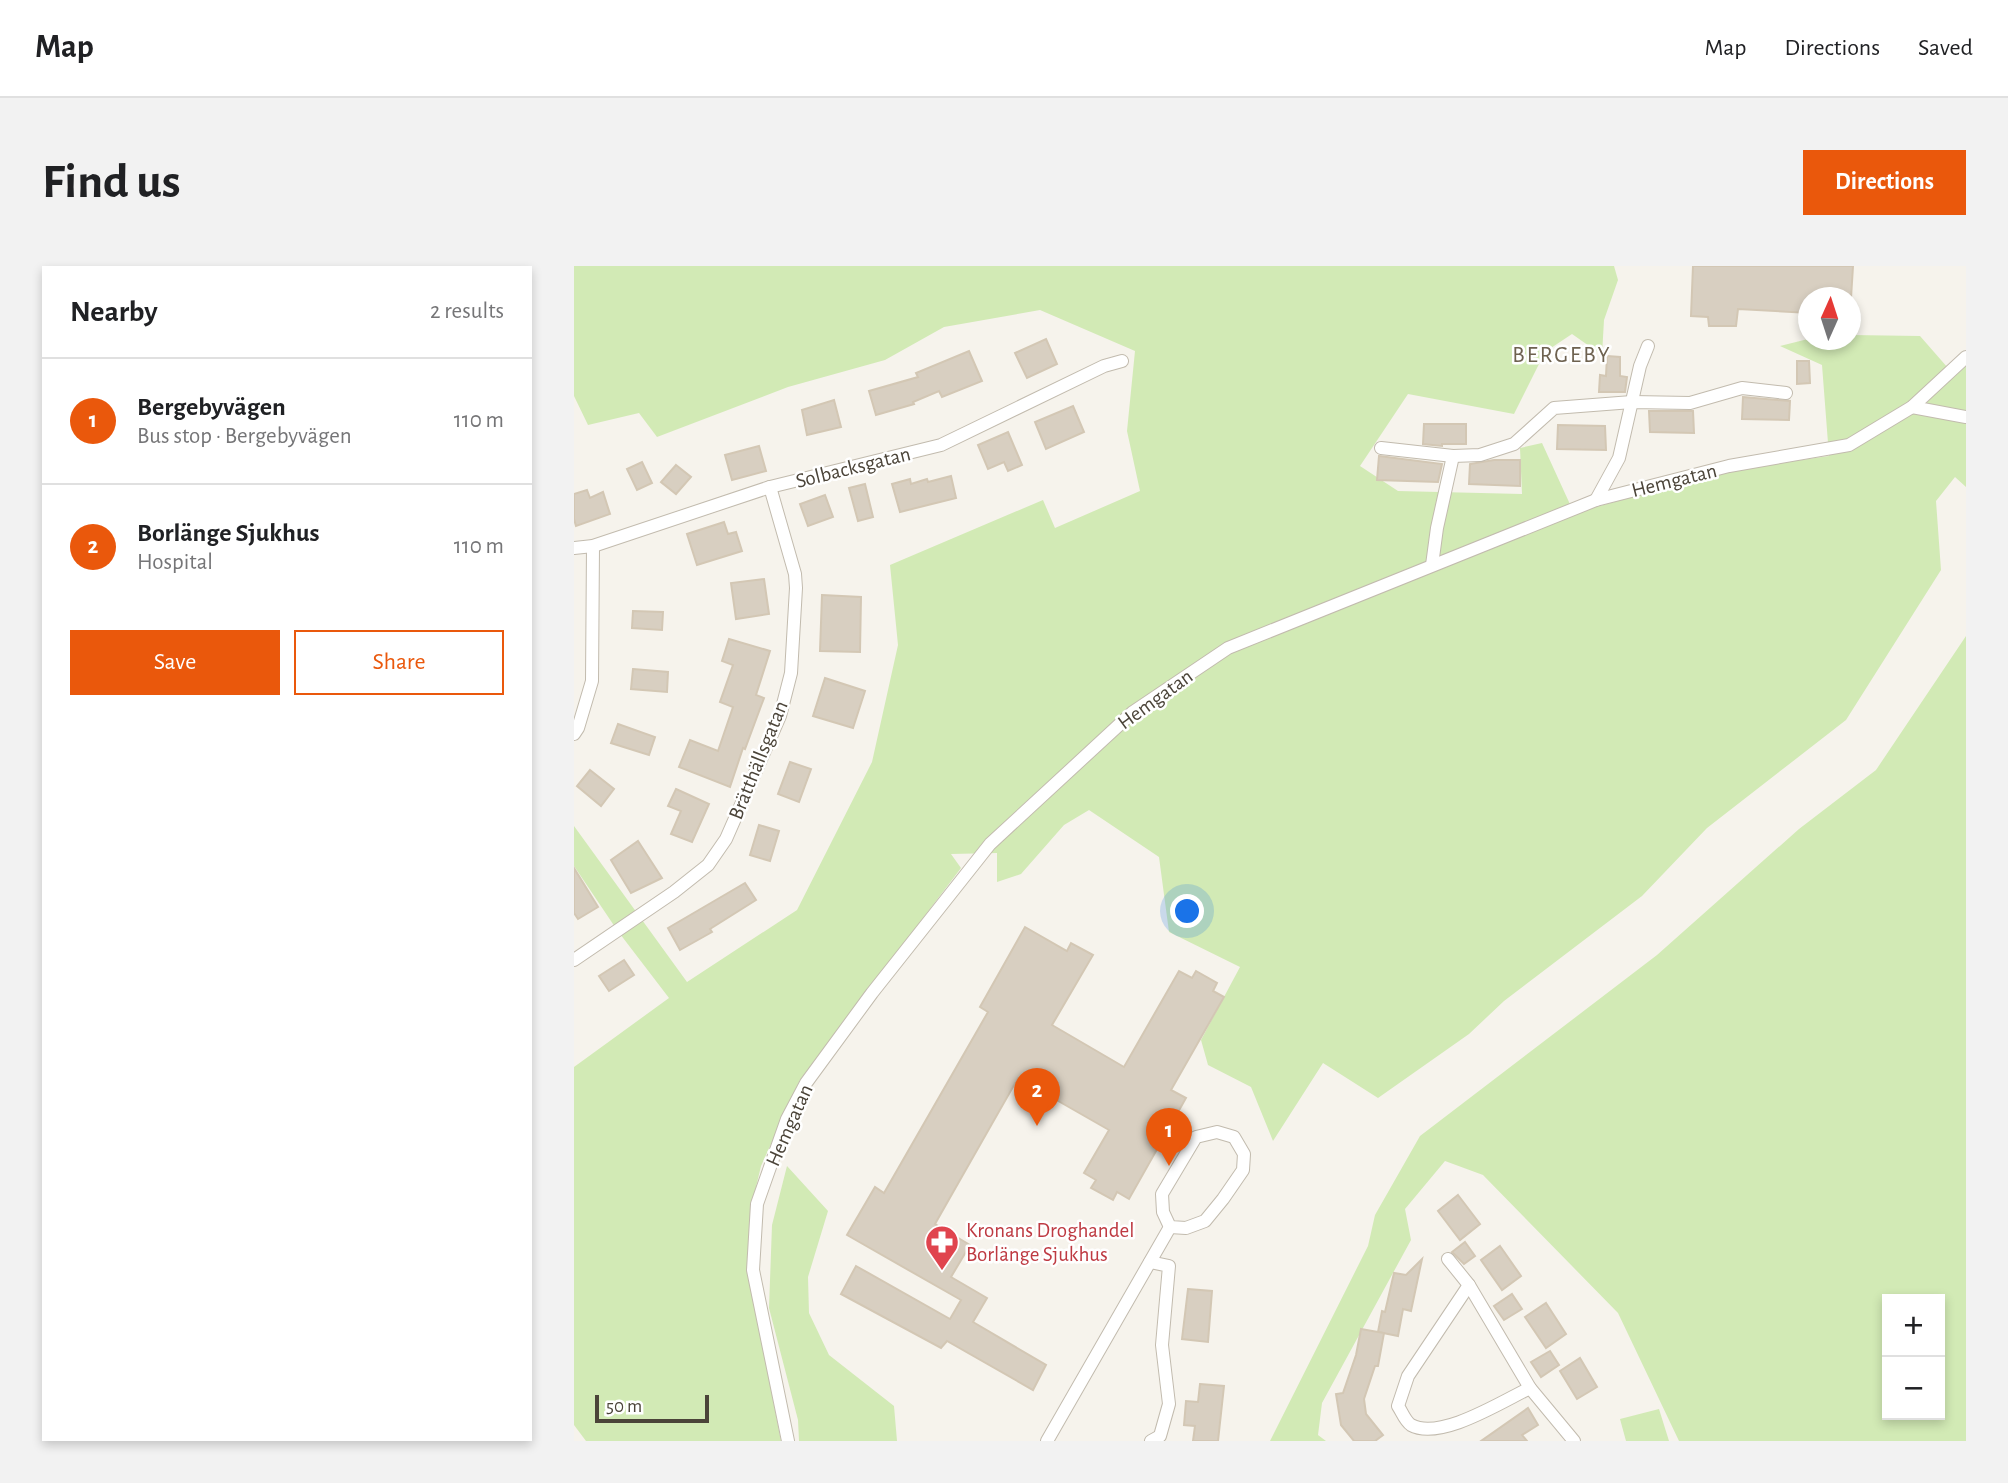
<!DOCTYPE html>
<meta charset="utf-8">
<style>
:root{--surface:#fff;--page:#f2f2f2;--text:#202124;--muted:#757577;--line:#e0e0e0;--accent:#ea580c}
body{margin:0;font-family:"Alegreya Sans",sans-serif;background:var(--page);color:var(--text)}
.controls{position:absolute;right:21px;bottom:21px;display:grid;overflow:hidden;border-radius:0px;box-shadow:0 4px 10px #0003}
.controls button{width:63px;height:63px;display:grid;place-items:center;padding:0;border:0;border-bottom:2px solid var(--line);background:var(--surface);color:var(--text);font:35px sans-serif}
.compass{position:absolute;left:1224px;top:21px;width:63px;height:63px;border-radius:50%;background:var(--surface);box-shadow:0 4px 10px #0003;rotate:3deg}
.scale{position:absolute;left:21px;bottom:18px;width:114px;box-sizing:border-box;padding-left:7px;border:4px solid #4b4439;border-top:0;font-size:19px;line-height:24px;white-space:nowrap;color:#4b4439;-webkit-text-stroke:5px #fff;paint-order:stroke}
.you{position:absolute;left:614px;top:646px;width:24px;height:24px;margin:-18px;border:5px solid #fff;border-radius:50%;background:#1a73e8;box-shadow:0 0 0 10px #1a73e833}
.badge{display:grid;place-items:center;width:46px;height:46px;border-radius:50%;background:var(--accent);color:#fff;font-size:23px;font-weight:700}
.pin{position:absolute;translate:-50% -58px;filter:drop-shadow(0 2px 4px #0008)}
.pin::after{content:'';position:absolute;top:37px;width:24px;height:21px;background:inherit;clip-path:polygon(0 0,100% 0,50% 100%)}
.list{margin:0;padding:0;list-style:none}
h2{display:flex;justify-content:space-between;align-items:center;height:91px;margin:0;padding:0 28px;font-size:30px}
h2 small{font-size:23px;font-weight:400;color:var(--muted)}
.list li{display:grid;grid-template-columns:46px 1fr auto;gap:21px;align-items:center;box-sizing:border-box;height:126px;padding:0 28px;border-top:2px solid var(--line)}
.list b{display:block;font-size:26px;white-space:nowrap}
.list p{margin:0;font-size:23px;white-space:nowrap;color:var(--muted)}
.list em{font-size:23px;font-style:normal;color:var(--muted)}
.actions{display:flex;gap:14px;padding:21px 28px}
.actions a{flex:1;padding:16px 0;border:2px solid var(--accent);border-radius:0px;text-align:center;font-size:24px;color:var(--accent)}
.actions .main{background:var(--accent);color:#fff}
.map{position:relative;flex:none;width:1392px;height:1175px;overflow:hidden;border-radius:0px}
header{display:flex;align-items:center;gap:42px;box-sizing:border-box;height:98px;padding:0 35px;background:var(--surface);border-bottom:2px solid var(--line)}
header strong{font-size:33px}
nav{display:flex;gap:38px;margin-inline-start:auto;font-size:24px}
.intro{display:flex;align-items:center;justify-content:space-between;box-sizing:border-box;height:168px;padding:0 42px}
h1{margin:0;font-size:49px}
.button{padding:18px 32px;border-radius:0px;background:var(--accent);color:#fff;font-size:24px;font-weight:700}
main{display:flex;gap:42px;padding:0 42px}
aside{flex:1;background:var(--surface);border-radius:0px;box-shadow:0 4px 10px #0003}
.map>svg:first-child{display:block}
.green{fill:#d2eab5;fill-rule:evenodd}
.building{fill:#d8cfc1;stroke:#d3c7b4;stroke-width:2}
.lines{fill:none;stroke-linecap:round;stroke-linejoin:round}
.street-casing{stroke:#c2bbae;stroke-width:14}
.street{stroke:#fff;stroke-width:12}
.labels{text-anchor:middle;stroke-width:5;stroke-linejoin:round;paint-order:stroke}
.street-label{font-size:21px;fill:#4b4439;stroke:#fff}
.health-label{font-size:21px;fill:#be3a42;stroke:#fff;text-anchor:start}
.neighbourhood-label{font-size:23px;letter-spacing:2px;fill:#6e6250;stroke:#fff}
</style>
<header>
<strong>Map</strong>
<nav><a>Map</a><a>Directions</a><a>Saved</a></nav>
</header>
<div class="intro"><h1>Find us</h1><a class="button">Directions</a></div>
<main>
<aside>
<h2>Nearby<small>2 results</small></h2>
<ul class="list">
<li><span class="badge">1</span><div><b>Bergebyvägen</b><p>Bus stop · Bergebyvägen</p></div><em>110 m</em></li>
<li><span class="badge">2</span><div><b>Borlänge Sjukhus</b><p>Hospital</p></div><em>110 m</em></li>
</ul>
<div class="actions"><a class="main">Save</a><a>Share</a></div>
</aside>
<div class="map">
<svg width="1392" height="1175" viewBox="0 0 1392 1175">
<rect width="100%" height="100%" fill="#f6f3ec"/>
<!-- green -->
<g class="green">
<path d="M 0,0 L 1040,0 L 1044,14 L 1030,54 L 1028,89 L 998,68 L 971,86 L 940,148 L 834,128 L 786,200 L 824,225 L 948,228 L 946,182 L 968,177 L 1000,247 L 1157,204 L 1255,190 L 1248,99 L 1206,80 L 1234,73 L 1276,74 L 1277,69 L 1346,70 L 1381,110 L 1392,100 L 1392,221 L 1381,211 L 1362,235 L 1367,304 L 1272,454 L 1133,562 L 1068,630 L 930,735 L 895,768 L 804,832 L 749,797 L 699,875 L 677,821 L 634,799 L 627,774 L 666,701 L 595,666 L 585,591 L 515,544 L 490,559 L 447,608 L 423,616 L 423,587 L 377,588 L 387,602 L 226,814 L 187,900 L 178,938 L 174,1006 L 207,1175 L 12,1175 L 0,1159 L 0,801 L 95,732 L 43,664 L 0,600 L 0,560 L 113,716 L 223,644 L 298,496 L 324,379 L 316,299 L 469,234 L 481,262 L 566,225 L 553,165 L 561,85 L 466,44 L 370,61 L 311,94 L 214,121 L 83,171 L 65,147 L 14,159 L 0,130 Z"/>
<path d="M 1392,370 L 1392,1175 L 1105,1175 L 1044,1047 L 909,909 L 871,895 L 831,943 L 837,974 L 748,1137 L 744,1169 L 752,1175 L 696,1175 L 794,980 L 801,949 L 846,870 L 1083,689 L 1225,563 L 1302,504 ZM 1313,1033 L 1366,1033 L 1366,1149 L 1313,1149 Z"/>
<path d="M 213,900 L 254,945 L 234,1011 L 235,1047 L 255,1089 L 320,1140 L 323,1175 L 225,1175 L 224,1154 L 195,1042 L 198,959 Z"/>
<path d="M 1085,1143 L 1095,1175 L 1052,1175 L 1046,1153 Z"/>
</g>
<!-- building -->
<g class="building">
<path d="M 1119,0 L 1279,0 L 1277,32 L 1235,32 L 1235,47 L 1164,43 L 1162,60 L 1135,60 L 1134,51 L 1117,50 Z"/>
<path d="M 472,73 L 483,98 L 453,112 L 441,87 Z"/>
<path d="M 395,85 L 408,115 L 368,131 L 365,125 L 339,136 L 340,138 L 302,149 L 295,125 L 344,111 L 342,107 Z"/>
<path d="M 1033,90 L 1046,91 L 1046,110 L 1053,111 L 1051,126 L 1025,126 L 1026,109 L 1032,110 Z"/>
<path d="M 1223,95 L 1235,95 L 1236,117 L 1223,118 Z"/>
<path d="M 1169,131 L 1216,135 L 1215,154 L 1168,153 Z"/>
<path d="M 260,134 L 267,161 L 233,169 L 228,144 Z"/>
<path d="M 499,140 L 510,166 L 472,183 L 461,156 Z"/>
<path d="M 1075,145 L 1119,145 L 1120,167 L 1076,166 Z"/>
<path d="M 850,158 L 892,158 L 892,178 L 868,178 L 868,180 L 849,178 Z"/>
<path d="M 984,159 L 1031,160 L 1032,184 L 983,183 Z"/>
<path d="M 434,166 L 448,199 L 434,205 L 430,196 L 414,203 L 404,179 Z"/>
<path d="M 185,180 L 192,205 L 158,214 L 151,189 Z"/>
<path d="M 805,190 L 868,198 L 864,216 L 803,214 Z"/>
<path d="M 920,194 L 946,194 L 946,220 L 895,218 L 896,198 Z"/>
<path d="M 68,196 L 78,217 L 63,224 L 53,203 Z"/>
<path d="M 102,199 L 117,211 L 102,228 L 87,216 Z"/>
<path d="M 377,210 L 382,232 L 326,246 L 318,218 L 336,213 L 337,218 L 353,213 L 354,216 Z"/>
<path d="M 291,218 L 299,251 L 284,255 L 275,222 Z"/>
<path d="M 13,224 L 16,232 L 29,226 L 36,248 L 2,260 L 0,253 L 0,228 Z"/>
<path d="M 251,229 L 259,251 L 234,260 L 226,238 Z"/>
<path d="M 150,256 L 154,268 L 162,266 L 168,285 L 123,299 L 113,268 Z"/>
<path d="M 190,313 L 195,348 L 162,353 L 157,317 Z"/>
<path d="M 248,329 L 287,331 L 286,386 L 246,385 Z"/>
<path d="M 59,345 L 89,346 L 88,364 L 58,362 Z"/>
<path d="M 155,373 L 196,385 L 182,429 L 190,432 L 171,483 L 169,482 L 156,521 L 105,501 L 116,474 L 144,485 L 159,441 L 146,436 L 159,399 L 148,395 Z"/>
<path d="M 59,403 L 94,406 L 93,426 L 57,423 Z"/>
<path d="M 251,412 L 291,425 L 279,462 L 239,450 Z"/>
<path d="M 44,458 L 81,471 L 75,489 L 37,477 Z"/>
<path d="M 216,496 L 237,503 L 225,536 L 204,528 Z"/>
<path d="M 16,504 L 40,523 L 27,540 L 3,520 Z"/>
<path d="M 102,523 L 135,538 L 118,576 L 97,568 L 107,545 L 94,540 Z"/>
<path d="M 185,559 L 205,565 L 196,595 L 176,589 Z"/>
<path d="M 64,575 L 88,612 L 57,627 L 37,594 Z"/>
<path d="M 0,602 L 24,641 L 4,653 L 0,647 Z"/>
<path d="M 171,617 L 182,634 L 136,663 L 138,666 L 106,684 L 94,662 Z"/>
<path d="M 451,661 L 493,685 L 497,677 L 519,689 L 478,759 L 550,801 L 605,705 L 618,712 L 622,705 L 643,717 L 639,725 L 650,731 L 597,824 L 612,832 L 555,933 L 543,926 L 539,934 L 517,922 L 522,914 L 510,907 L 535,864 L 444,812 L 361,958 L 396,979 L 377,1011 L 413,1032 L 399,1056 L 472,1099 L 459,1124 L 373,1075 L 367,1082 L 267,1028 L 282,1000 L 376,1053 L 387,1034 L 273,969 L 301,921 L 310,927 L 414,746 L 406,741 Z"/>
<path d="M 50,694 L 60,709 L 35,725 L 25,710 Z"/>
<path d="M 884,929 L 906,958 L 886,974 L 864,945 Z"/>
<path d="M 891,976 L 901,990 L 890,998 L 878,986 Z"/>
<path d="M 926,980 L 947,1010 L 928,1024 L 907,994 Z"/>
<path d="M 848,993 L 837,1045 L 829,1043 L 824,1070 L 804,1066 L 808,1045 L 811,1046 L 820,1007 L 832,1009 Z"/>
<path d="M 614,1023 L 638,1025 L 634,1076 L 608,1073 Z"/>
<path d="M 938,1028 L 948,1043 L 930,1054 L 920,1040 Z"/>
<path d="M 972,1037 L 992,1068 L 972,1082 L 951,1051 Z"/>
<path d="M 787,1063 L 810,1067 L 804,1100 L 801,1100 L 790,1133 L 792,1148 L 809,1169 L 801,1175 L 780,1175 L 767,1159 L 762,1128 L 769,1127 L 782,1089 Z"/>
<path d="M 976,1085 L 985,1099 L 967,1111 L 957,1096 Z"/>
<path d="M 1006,1092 L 1023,1121 L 1003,1133 L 986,1105 Z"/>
<path d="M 626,1118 L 650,1120 L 644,1175 L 619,1175 L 621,1160 L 610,1159 L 612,1135 L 624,1136 Z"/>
<path d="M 954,1142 L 964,1159 L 948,1169 L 953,1175 L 907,1175 Z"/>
</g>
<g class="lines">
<!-- street casing -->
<g class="street-casing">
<g id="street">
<path d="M 1338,141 L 1392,151"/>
<path d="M 807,182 L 879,190 L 906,189 L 940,178 L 980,142 L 1058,136 L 1116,137 L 1168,122 L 1212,127"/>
<path d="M 1022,234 L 1045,192 L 1066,100 L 1074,80"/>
<path d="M 0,282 L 19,280 L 196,221 L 367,179 L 530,100 L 548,95"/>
<path d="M 858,299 L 863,262 L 879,190"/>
<path d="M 0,468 L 4,462 L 18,415 L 19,280"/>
<path d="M 0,694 L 100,626 L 134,599 L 152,573 L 206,450 L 217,407 L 222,322 L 221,308 L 196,221"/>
<path d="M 643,866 L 660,871 L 670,888 L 669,904 L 649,933 L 631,955 L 612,962 L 596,961 L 589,946 L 588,928 L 622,871 Z"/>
<path d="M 874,993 L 895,1019 L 956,1122 L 1000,1175"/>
<path d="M 576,996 L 595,1000 L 588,1079 L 595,1138 L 586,1170 L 577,1175"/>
<path d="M 895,1019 L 834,1110 L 824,1140 C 828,1146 831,1155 837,1159 C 866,1175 927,1136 956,1122"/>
<path d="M 214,1175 L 179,1004 L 183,938 L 213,853 L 232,817 L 298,727 L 416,578 L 559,446 L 654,382 L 1022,234 L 1155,200 L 1275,179 L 1338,141 L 1392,91"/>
<path d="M 473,1175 L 596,961"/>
</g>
</g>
<!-- street -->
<use href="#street" class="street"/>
</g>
<!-- icons -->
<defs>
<g id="pharmacy-pin" transform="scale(1.75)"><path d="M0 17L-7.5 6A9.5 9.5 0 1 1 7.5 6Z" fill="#e0444e" stroke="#fff"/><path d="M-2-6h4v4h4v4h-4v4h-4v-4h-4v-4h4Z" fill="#fff"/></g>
</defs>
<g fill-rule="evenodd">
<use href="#pharmacy-pin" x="368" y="976"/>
</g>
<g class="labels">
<!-- street labels -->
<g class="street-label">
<text transform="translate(279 201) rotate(-14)" y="7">Solbacksgatan</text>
<text transform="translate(1100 214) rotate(-14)" y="7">Hemgatan</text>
<text transform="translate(581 433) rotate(-36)" y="7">Hemgatan</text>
<text transform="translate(184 494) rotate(-68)" y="7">Brätthällsgatan</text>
<text transform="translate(215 859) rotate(-66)" y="7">Hemgatan</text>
</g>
<!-- health labels -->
<g class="health-label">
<text x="392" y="971">Kronans Droghandel<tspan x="392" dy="24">Borlänge Sjukhus</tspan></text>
</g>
<!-- neighbourhood labels -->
<g class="neighbourhood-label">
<text x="988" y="96">BERGEBY</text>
</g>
</g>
</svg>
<div class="controls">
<button>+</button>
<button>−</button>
</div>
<svg class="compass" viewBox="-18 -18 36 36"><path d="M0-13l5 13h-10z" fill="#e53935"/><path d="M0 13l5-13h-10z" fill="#757577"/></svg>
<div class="scale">50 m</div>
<div class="you"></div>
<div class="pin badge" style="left:595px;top:900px">1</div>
<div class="pin badge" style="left:463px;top:860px">2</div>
</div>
</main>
